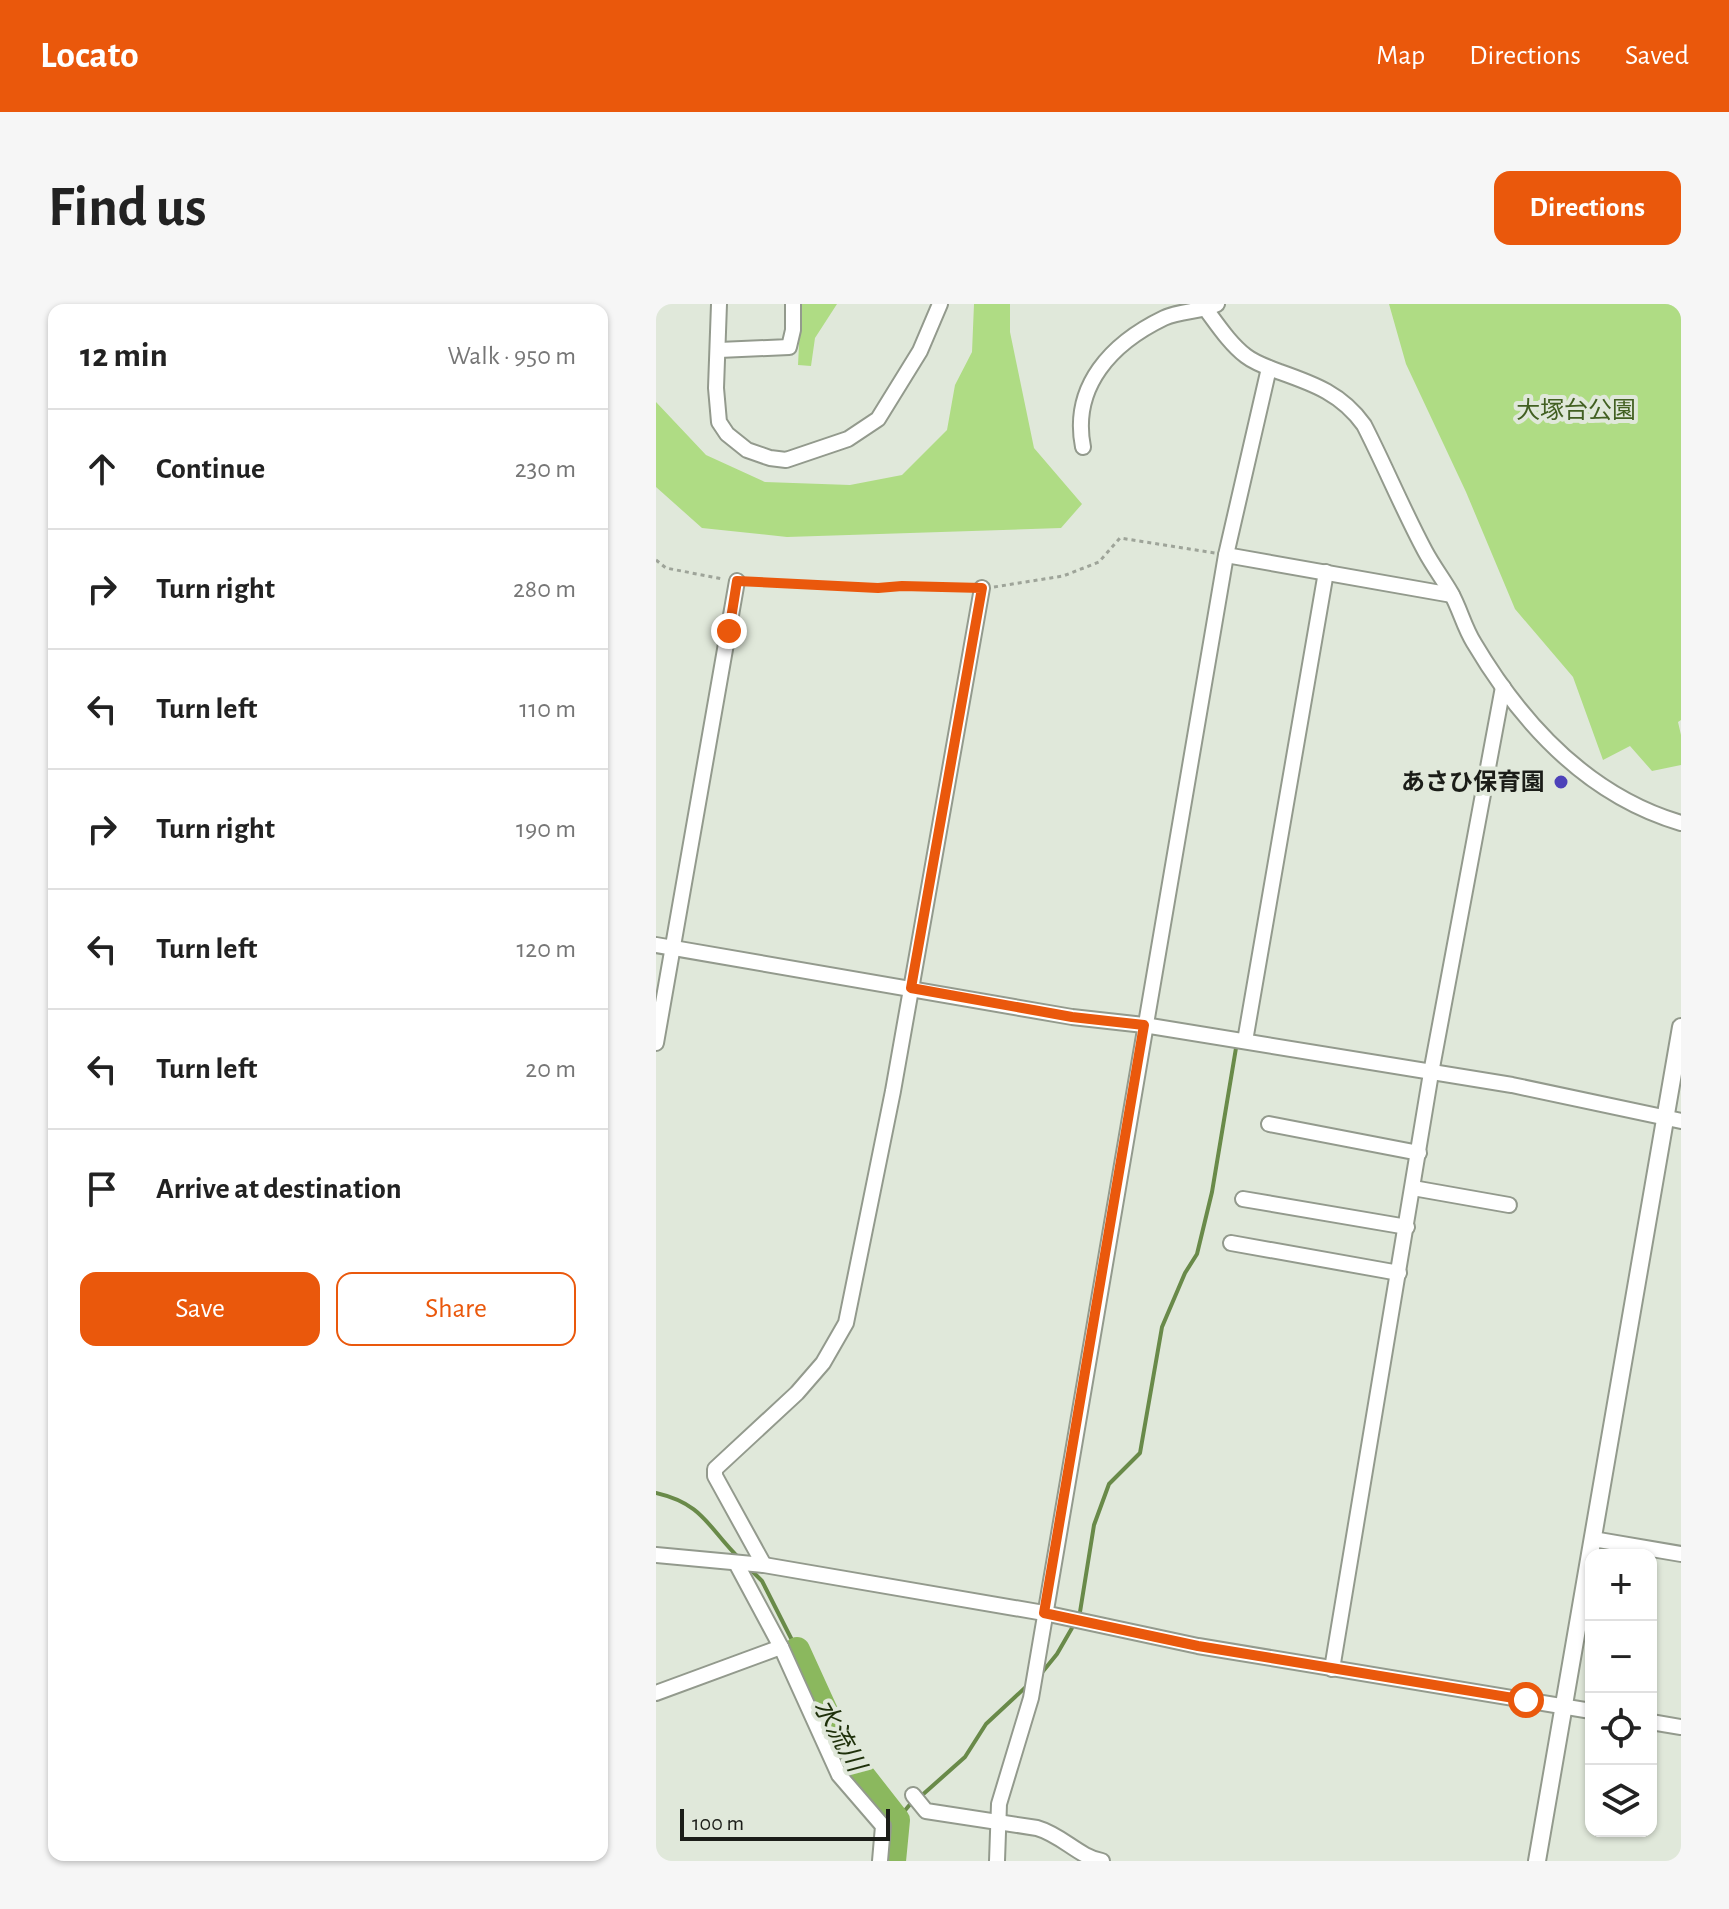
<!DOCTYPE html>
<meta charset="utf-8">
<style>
:root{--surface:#fff;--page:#f6f6f6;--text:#222;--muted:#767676;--line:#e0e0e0;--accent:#ea580c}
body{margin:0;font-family:"Alegreya Sans","Noto Sans JP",sans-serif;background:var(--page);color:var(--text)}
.controls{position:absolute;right:24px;bottom:24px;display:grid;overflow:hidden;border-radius:16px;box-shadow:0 2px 6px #0004}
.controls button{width:72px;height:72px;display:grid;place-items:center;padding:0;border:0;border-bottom:2px solid var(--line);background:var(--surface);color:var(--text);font:40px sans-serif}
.scale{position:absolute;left:24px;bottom:20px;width:210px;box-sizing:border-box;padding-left:8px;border:4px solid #1b1d18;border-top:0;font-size:22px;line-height:28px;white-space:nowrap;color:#1b1d18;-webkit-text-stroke:6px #e0e8da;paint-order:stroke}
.stop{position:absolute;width:24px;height:24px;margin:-18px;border:6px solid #ea580c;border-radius:50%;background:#fff}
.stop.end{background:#ea580c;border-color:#fff;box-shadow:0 2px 8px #0008}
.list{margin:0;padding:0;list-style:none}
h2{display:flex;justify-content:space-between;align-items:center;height:104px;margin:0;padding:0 32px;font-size:34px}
h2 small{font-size:26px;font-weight:400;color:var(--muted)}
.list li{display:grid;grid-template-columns:52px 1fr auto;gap:24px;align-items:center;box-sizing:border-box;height:120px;padding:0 32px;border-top:2px solid var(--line)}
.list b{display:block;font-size:30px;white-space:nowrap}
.list em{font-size:26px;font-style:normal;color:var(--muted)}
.actions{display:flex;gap:16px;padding:24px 32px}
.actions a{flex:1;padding:18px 0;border:2px solid var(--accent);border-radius:16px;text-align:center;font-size:28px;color:var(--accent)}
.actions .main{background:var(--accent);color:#fff}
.icon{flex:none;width:44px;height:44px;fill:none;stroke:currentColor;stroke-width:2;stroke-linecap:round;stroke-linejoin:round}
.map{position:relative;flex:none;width:1025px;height:1557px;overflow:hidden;border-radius:16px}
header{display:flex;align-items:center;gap:48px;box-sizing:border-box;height:112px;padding:0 40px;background:var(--accent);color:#fff}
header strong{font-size:38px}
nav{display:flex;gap:44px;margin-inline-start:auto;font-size:28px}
.intro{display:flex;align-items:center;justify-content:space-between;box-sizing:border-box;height:192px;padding:0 48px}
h1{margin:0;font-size:56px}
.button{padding:20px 36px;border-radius:16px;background:var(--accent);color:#fff;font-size:28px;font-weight:700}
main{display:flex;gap:48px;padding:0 48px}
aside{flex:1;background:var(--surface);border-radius:16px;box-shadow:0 2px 6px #0004}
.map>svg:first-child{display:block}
.green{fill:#afdc84}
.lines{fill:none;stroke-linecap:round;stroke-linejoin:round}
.stream{stroke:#698a49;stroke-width:4}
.river{stroke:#8bb85e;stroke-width:26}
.minor-casing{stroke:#939a8d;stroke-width:18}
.tertiary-casing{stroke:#939a8d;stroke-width:20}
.path{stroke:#9ea499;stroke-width:3;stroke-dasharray:4 4;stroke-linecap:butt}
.minor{stroke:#fff;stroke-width:14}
.tertiary{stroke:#fff;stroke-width:16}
.route{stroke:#ea580c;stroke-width:10}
.poi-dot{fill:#4d42b9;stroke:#e0e8da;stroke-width:3}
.labels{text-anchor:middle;stroke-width:8;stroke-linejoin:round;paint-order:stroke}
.park-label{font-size:24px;fill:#426022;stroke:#e0e8da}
.poi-label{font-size:24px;font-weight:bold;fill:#1b1d18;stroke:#e0e8da;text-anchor:end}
.water-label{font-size:26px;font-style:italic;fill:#1e300a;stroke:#e0e8da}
</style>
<header>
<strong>Locato</strong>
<nav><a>Map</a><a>Directions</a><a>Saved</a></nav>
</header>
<div class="intro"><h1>Find us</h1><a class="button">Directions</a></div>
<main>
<aside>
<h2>12 min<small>Walk · 950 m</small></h2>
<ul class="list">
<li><svg class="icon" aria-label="ahead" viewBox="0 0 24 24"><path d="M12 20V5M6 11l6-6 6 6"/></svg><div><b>Continue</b></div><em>230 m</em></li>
<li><svg class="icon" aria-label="right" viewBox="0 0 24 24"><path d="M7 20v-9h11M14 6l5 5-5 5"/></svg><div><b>Turn right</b></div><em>280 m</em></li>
<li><svg class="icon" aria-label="left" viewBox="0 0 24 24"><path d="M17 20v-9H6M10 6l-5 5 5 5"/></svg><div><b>Turn left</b></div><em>110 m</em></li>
<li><svg class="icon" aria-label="right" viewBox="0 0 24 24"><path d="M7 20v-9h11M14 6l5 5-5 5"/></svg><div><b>Turn right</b></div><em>190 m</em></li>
<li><svg class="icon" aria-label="left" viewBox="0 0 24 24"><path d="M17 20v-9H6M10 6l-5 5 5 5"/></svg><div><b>Turn left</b></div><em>120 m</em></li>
<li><svg class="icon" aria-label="left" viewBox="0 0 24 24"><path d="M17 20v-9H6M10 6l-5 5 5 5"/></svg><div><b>Turn left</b></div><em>20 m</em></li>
<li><svg class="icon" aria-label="arrive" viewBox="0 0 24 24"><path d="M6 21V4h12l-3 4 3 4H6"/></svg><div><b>Arrive at destination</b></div></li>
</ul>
<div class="actions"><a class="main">Save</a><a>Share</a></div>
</aside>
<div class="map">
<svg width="1025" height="1557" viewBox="0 0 1025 1557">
<rect width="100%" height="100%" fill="#e0e8da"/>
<!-- green -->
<g class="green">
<path d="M 145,0 L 181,0 L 159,34 L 155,62 L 142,61 Z"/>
<path d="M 318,0 L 354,0 L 354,28 L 378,144 L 426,200 L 405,224 L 131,233 L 46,224 L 0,183 L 0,98 L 50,151 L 109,178 L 194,181 L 246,171 L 291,126 L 299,81 L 316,48 Z"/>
<path d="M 733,0 L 1025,0 L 1025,416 L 1022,418 L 1025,431 L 1025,461 L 996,467 L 974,442 L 947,456 L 917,373 L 859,305 L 810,188 L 750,60 Z"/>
</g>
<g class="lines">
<!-- stream -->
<g class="stream">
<path d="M 0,1189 C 48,1200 52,1224 84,1255"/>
<path d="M 93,1264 L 106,1277 L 141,1346"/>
<path d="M 424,1308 L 438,1221 L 453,1180 L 484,1149 L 506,1023 L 529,969 L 541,950 L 556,888 L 580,744"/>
<path d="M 384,1371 L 401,1350 L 416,1324"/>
<path d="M 264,1493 L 309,1453 L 330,1420 L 372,1381"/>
<path d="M 241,1516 L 256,1498"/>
</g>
<!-- river -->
<path class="river" d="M 141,1346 L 187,1447 L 241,1516 L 237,1557"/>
<!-- minor casing -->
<g class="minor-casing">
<g id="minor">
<path d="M 63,0 L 60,84 L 63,118 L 71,130 L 91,146 L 114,154 L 130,156 L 192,135 L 222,115 L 264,47 L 284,0"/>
<path d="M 549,4 C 561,20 574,40 590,52 C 599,59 613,64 624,68 C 658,80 686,90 708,121 C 729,162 747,206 769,247 C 777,262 787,275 795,289 C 804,305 808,323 818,339 C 866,420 933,492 1025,519"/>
<path d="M 63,46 L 133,43 L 137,26 L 137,0"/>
<path d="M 427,143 C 415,82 456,39 508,14 C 525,6 546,8 561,0"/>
<path d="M 570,251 L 796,291"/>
<path d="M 0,641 L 416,713 L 488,721 L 856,781 L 1025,817"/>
<path d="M 589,737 L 670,268"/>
<path d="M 0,739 L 81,277"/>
<path d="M 613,820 L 763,849"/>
<path d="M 757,884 L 853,901"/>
<path d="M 587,895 L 751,923"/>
<path d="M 575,939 L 743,969"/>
<path d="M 937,1235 L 1025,1250"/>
<path d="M 0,1251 L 108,1261 L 388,1309 L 542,1342 L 935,1407"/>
<path d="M 80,1259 L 125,1343 L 183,1471 L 227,1522 L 224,1557"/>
<path d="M 108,1261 L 59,1172 L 59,1165 L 141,1089 L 167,1059 L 190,1019 L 237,787 L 326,284"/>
<path d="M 676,1365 L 775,769 L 847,383"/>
<path d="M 0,1389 L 125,1343"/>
<path d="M 995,1418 L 1025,1423"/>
<path d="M 257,1491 L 270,1507 L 381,1524 C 406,1531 423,1553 446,1557"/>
<path d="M 341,1557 L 343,1500 L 375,1394 L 570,251 L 613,64"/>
</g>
</g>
<!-- tertiary casing -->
<g class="tertiary-casing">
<path id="tertiary" d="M 881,1557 L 1025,723"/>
</g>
<!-- path -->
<g class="path">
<path d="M 0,256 L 10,264 L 67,275"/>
<path d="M 94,278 L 222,284 L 246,282 L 314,284"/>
<path d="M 338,283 L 407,272 L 443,258 L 464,234 L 559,249"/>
</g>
<!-- minor -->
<use href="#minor" class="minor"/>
<!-- tertiary -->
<use href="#tertiary" class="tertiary"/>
</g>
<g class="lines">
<!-- route -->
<path class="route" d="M 73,327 L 81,277 L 222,284 L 246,282 L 326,284 L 255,684 L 416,713 L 488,721 L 388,1309 L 542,1342 L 870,1396"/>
</g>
<!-- markers -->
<circle class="poi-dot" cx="905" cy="478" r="8"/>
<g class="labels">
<!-- park labels -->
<g class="park-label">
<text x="920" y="114">大塚台公園</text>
</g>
<!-- poi labels -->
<g class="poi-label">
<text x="889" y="486">あさひ保育園</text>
</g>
<!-- water labels -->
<g class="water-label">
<text transform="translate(184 1431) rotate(61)" y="9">水流川</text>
</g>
</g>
</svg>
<div class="controls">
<button>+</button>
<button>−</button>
<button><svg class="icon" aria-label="locate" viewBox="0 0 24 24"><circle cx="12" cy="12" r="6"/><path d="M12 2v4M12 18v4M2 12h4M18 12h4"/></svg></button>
<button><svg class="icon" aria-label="layers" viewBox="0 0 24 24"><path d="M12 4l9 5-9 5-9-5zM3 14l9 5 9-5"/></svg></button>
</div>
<div class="scale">100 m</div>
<div class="stop" style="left:870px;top:1396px"></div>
<div class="stop end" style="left:73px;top:327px"></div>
</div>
</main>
